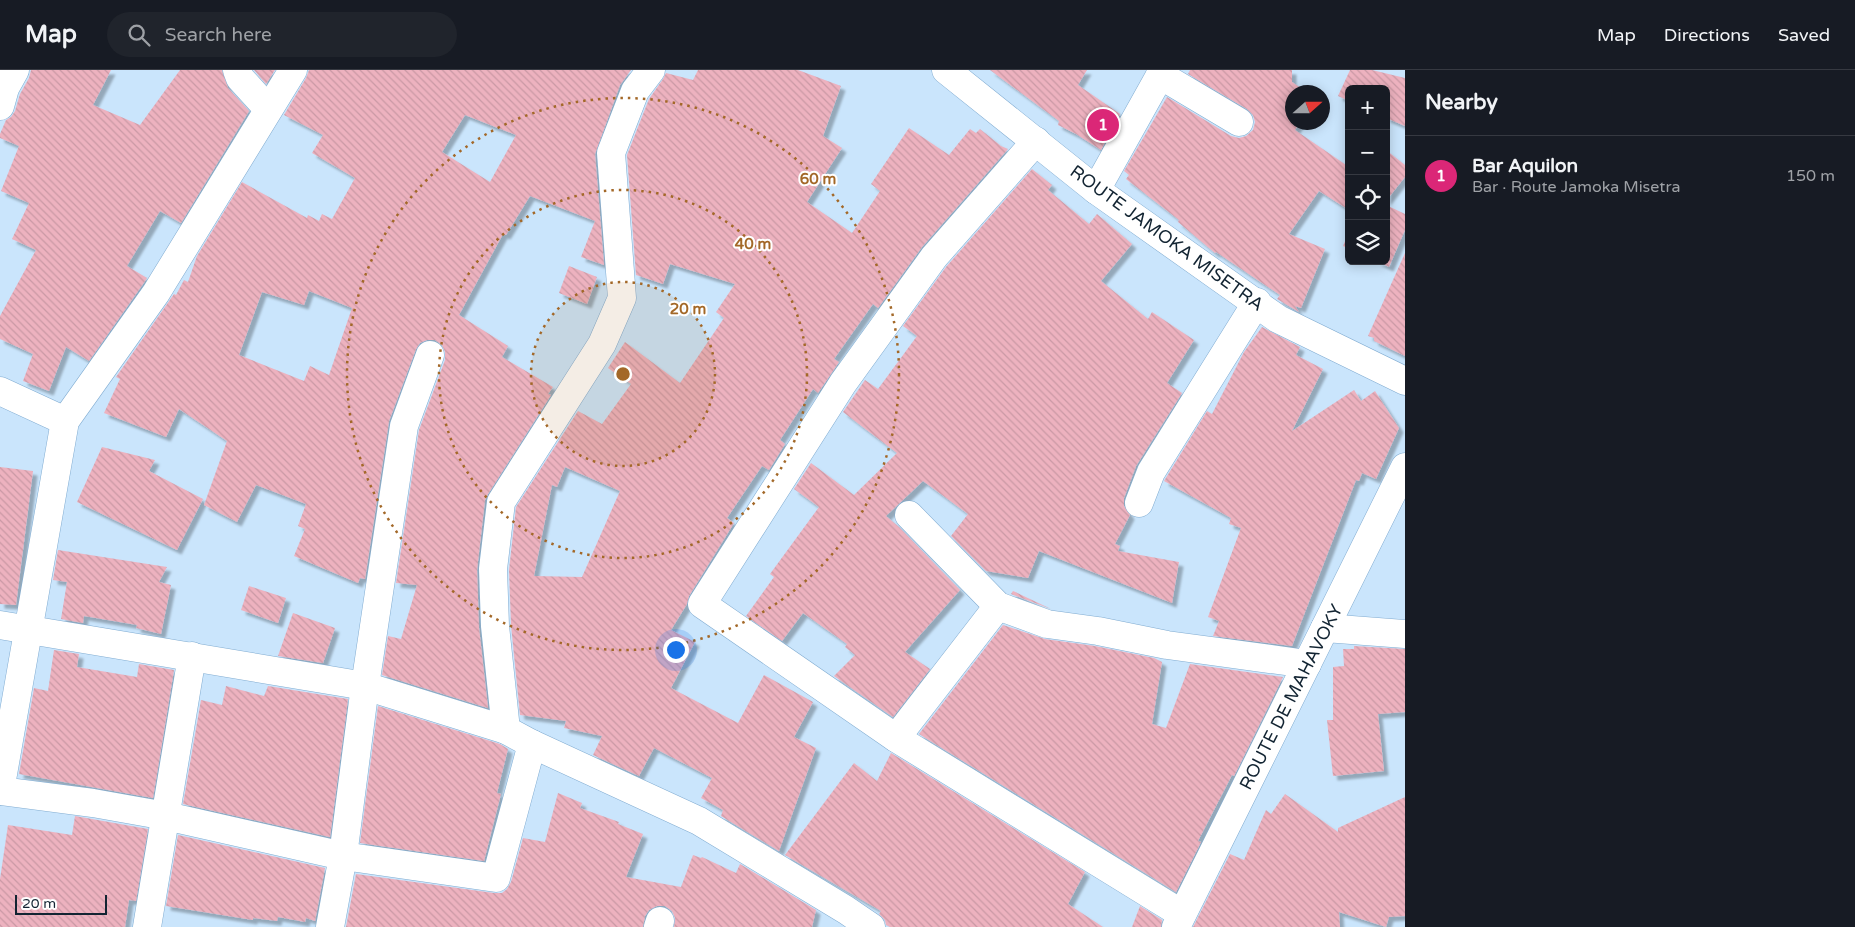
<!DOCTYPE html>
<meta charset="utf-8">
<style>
:root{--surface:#171b24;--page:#20242c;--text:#f1f3f6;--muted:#9ea1a6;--line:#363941;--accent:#db2777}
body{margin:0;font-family:"Varela Round",sans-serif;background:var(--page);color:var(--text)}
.controls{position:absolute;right:15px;top:15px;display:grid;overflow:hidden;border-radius:8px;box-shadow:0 2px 12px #0003}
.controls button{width:45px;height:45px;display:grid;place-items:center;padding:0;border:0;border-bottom:1px solid var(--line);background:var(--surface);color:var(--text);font:25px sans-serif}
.compass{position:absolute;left:1285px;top:15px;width:45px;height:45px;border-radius:50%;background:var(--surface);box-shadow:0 2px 12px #0003;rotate:69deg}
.scale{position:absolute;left:15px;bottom:12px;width:92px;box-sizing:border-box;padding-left:5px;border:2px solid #122432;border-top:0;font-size:14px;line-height:18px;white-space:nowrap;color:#122432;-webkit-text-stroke:4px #fff;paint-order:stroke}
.you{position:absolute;left:675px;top:579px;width:18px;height:18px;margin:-12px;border:4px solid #fff;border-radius:50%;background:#1a73e8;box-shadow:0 0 0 8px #1a73e833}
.badge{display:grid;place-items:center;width:32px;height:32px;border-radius:50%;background:var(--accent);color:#fff;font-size:16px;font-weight:700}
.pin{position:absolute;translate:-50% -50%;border:2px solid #fff;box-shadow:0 1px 5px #0006}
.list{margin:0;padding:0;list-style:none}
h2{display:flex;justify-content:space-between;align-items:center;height:65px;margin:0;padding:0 20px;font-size:21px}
h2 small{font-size:16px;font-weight:400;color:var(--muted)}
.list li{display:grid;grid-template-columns:32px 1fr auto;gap:15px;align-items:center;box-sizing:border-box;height:80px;padding:0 20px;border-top:1px solid var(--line)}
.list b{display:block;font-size:19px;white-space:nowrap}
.list p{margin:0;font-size:16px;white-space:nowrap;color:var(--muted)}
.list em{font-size:16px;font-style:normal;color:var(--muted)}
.icon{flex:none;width:28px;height:28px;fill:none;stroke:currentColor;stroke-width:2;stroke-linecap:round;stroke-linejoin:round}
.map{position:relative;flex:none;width:1405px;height:857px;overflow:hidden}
header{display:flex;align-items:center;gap:30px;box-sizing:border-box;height:70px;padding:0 25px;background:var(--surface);border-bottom:1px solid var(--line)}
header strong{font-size:24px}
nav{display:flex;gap:28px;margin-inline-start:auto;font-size:18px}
.search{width:350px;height:45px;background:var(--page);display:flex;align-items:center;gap:12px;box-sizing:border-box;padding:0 18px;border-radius:28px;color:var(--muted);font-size:19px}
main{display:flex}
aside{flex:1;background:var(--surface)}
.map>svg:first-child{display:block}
.building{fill:url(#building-back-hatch);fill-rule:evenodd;filter:url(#shadow)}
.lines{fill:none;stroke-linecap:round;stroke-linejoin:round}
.minor-casing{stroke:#81acd1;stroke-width:29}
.minor{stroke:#fff;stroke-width:28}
.ring{fill:none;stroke:#a36828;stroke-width:2.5;stroke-dasharray:2.5 5}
.labels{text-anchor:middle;stroke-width:4;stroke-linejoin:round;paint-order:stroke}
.street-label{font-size:18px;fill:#122432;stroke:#fff}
.centre{fill:#a36828;stroke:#fff;stroke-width:2.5}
.ring-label{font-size:15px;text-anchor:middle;font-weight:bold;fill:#a36828;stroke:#fff;stroke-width:4;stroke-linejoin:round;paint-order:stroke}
</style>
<header>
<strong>Map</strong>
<div class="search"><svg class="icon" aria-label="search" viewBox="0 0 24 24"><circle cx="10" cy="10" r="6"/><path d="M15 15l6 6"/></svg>Search here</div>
<nav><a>Map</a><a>Directions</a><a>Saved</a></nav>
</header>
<main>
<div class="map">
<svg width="1405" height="857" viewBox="0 0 1405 857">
<defs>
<pattern id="building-back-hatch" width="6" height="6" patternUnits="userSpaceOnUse" patternTransform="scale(1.25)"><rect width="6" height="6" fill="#edb2bf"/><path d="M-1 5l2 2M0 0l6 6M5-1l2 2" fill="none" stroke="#ca99a5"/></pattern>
<filter id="shadow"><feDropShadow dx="4.5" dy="4.5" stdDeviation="1" flood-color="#0004"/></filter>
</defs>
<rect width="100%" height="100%" fill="#cae5fc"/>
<!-- building -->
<g class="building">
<path d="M 31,0 L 111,0 L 93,35 L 140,55 L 180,0 L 222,0 L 228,18 L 249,41 L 181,153 L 160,141 L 127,196 L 147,208 L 143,214 L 89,291 L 66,277 L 49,321 L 23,311 L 33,284 L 0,269 L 0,246 L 36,180 L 12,169 L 29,133 L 1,121 L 19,76 L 0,68 L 0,64 L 6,50 L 11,47 L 15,41 L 20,24 L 29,8 Z"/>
<path d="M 254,0 L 275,0 L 266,14 Z"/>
<path d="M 309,0 L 631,0 L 620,15 L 595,84 L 604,195 L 581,187 L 595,151 L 530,126 L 506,165 L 503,164 L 459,245 L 508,276 L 502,287 L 553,317 L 548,324 L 551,325 L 488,424 L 485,430 L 477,500 L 479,558 L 488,638 L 382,605 L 388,566 L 401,569 L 417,515 L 396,513 L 419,360 L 445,290 L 445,282 L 442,275 L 435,270 L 427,270 L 420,273 L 416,279 L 389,351 L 365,509 L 360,508 L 358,513 L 294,486 L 305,459 L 298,456 L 306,434 L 256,415 L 237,452 L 204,435 L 227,371 L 179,339 L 166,367 L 104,343 L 120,309 L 116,307 L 174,224 L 176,225 L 184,210 L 188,212 L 197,186 L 242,112 L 307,148 L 308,145 L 319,151 L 322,144 L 332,149 L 355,108 L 312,83 L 323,65 L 284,45 L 306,8 ZM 465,45 L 516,65 L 490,112 L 442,82 ZM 309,221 L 352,238 L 329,305 L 310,296 L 304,311 L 239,285 L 262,222 L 304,235 Z"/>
<path d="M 698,0 L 798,0 L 841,16 L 823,66 L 842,78 L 807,132 L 852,163 L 880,121 L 871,114 L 909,58 L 949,85 L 970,59 L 976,63 L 980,59 L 1001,76 L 1008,79 L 922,177 L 878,238 L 873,234 L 834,289 L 839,292 L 818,323 L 813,319 L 780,370 L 785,374 L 769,400 L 762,396 L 727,448 L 734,453 L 689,526 L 687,534 L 671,560 L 695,572 L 671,618 L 738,653 L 764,605 L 813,632 L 794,667 L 816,678 L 779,781 L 721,746 L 723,740 L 701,728 L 712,708 L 654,678 L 639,706 L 593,685 L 602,666 L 564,658 L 566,651 L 520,645 L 511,555 L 509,500 L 516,437 L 578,341 L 602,354 L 631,314 L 608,298 L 625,272 L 680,313 L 724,248 L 716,242 L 735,214 L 670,194 L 663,214 L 636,205 L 627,85 L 649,29 L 663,9 L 666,3 L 693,10 ZM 565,397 L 620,421 L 582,507 L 534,506 L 552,415 L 557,417 Z"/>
<path d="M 990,0 L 1087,0 L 1078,15 L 1120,44 L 1101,80 L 1076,64 L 1058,55 L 1059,51 Z"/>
<path d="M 1190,0 L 1292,0 L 1292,12 L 1307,22 L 1292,22 L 1292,52 L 1300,52 L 1295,60 L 1349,97 L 1349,140 L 1319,121 L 1289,164 L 1325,179 L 1301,238 L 1295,236 L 1299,242 L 1277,229 L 1280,225 L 1216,182 L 1215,183 L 1178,152 L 1179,150 L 1126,109 L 1129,105 L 1124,101 L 1167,27 L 1231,66 L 1239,68 L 1246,66 L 1253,60 L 1255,52 L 1253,45 L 1247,39 L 1188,4 Z"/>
<path d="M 1350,0 L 1372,0 L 1405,8 L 1405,56 L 1386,48 L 1386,19 L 1349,19 L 1349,31 L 1338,26 Z"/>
<path d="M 1386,80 L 1405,95 L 1405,107 L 1386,131 Z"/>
<path d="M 1032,99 L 1052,115 L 1048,120 L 1089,154 L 1097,144 L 1132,174 L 1101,211 L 1148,249 L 1152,242 L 1194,270 L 1167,313 L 1182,323 L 1136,396 L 1124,428 L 1124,436 L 1130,445 L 1115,474 L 1120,476 L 1118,481 L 1179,492 L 1172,533 L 1039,481 L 1028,508 L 986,501 L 951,466 L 968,444 L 923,411 L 886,446 L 899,457 L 960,520 L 905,582 L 930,599 L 893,647 L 834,606 L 855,585 L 845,577 L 847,574 L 803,543 L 782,571 L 746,546 L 774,507 L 770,504 L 819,437 L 794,419 L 811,393 L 854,425 L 897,383 L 843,342 L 865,310 L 878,319 L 917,266 L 903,256 L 946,197 Z"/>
<path d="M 1386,135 L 1405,144 L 1405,160 L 1389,197 L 1376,191 L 1386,191 Z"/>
<path d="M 1349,162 L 1349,179 L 1343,176 Z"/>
<path d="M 1405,183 L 1405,286 L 1374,271 L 1374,268 L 1368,266 Z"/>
<path d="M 569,196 L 597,207 L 587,234 L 559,223 Z"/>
<path d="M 1262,257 L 1300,277 L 1296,285 L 1323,299 L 1292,361 L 1354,320 L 1361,331 L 1375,321 L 1399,358 L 1376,409 L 1362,403 L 1359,411 L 1356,410 L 1292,576 L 1213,566 L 1219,551 L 1208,547 L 1241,458 L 1229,454 L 1231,448 L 1164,411 L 1207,341 L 1212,344 L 1244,282 Z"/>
<path d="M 102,377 L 155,390 L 149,401 L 203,429 L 177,480 L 77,432 Z"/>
<path d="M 0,397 L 33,401 L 16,535 L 0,534 Z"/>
<path d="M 58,480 L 167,497 L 159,512 L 171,515 L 161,564 L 136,558 L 137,555 L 84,546 L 83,553 L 61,549 L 67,512 L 53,510 Z"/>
<path d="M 249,516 L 286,528 L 278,553 L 241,540 Z"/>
<path d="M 1013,521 L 1051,539 L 1011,524 Z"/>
<path d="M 293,543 L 335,558 L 323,593 L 278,586 Z"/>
<path d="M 1003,555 L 1045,569 L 1095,576 L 1154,588 L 1162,592 L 1152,654 L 1166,658 L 1190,594 L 1283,607 L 1234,706 L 1232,705 L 1198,771 L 1201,772 L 1176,822 L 919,664 Z"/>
<path d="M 1354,576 L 1405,579 L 1405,642 L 1378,644 L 1384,701 L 1333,706 L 1327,650 L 1333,650 L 1333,597 L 1344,596 L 1343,579 L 1354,579 Z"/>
<path d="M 54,580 L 79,584 L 77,597 L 137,607 L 139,594 L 174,600 L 153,728 L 19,704 L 34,618 L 48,621 Z"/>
<path d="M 226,616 L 264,626 L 268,616 L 348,629 L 330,767 L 183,734 L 201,630 L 222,635 Z"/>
<path d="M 378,636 L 500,674 L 508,679 L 497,723 L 501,724 L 484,791 L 360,773 Z"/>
<path d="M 891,683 L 1085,802 L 1068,834 L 1103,857 L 890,857 L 886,855 L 885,850 L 879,844 L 881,841 L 785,785 L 854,693 L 877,711 Z"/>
<path d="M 558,723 L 582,733 L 580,738 L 619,752 L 618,754 L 643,764 L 626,807 L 681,817 L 693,785 L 701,788 L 702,787 L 736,803 L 740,794 L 816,840 L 812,857 L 674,857 L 675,848 L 672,841 L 665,836 L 657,836 L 649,840 L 645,846 L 643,857 L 346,857 L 356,804 L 494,823 L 502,823 L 507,819 L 511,812 L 523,768 L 545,772 Z"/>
<path d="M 1285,724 L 1338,762 L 1338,758 L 1405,727 L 1405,846 L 1389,847 L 1386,857 L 1339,842 L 1340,857 L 1193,857 L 1230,784 L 1244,790 L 1266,740 L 1271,744 Z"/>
<path d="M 75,746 L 148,759 L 136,831 L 129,830 L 125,857 L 0,857 L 0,809 L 8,755 L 72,765 Z"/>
<path d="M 178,765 L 325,798 L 315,851 L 306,848 L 305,852 L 278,847 L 277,851 L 253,848 L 253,850 L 166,836 Z"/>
<path d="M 1140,836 L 1162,850 L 1161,857 L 1132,857 Z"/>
</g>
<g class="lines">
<!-- minor casing -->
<g class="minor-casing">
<g id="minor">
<path d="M 237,0 L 240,8 L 268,39"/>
<path d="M 946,0 L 1096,120 L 1278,249 L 1405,311"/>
<path d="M 1160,5 L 1239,52"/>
<path d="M 0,36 L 5,18 L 15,0"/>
<path d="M 1036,71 L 934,187 L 843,313 L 702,534 L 896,668 L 1182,844"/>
<path d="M 1096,120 L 1163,0"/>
<path d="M 0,321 L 65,351"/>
<path d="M 1139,433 L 1151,402 L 1257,232"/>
<path d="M 909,445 L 998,536 L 1047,554 L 1098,561 L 1167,575 L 1307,594"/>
<path d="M 0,555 L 365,616 L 506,660 L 532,674 L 699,751 L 846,840 L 871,857"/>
<path d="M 1325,558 L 1405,564"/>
<path d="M 506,660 L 495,556 L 493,499 L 501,432 L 602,274 L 622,228 L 611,83 L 635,21 L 651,0"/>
<path d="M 896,668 L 998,536"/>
<path d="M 0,721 L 65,351 L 156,223 L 293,0"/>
<path d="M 0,721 L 93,733 L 166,746 L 343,786 L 496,808 L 532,674"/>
<path d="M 147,857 L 192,586"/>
<path d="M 330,857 L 343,786 L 365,616 L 404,356 L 430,285"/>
<path d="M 658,857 L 660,851"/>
<path d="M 1176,857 L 1405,397"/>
</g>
</g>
<!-- minor -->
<use href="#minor" class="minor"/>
</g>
<!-- distance rings -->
<circle cx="623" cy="304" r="92" fill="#a36828" fill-opacity=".12"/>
<g class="ring">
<circle cx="623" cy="304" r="92"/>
<circle cx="623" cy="304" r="184"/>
<circle cx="623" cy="304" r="276"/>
</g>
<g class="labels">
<!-- street labels -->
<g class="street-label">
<text transform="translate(1167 168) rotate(36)" y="6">ROUTE JAMOKA MISETRA</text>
<text transform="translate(1291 627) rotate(-63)" y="6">ROUTE DE MAHAVOKY</text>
</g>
</g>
<circle cx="623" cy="304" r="8" class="centre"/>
<g class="ring-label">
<text x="818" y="114">60 m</text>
<text x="753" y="179">40 m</text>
<text x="688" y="244">20 m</text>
</g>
</svg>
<div class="controls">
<button>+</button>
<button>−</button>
<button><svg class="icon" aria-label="locate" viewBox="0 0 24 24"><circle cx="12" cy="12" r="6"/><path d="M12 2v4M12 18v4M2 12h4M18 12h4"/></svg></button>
<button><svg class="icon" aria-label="layers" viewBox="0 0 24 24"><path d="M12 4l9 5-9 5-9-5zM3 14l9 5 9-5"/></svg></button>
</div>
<svg class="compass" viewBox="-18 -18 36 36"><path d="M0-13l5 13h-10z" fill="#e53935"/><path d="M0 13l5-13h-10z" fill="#9ea1a6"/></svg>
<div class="scale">20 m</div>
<div class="you"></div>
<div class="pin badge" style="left:1103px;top:55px">1</div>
</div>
<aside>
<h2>Nearby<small></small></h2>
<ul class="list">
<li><span class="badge">1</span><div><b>Bar Aquilon</b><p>Bar · Route Jamoka Misetra</p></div><em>150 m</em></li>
</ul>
</aside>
</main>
